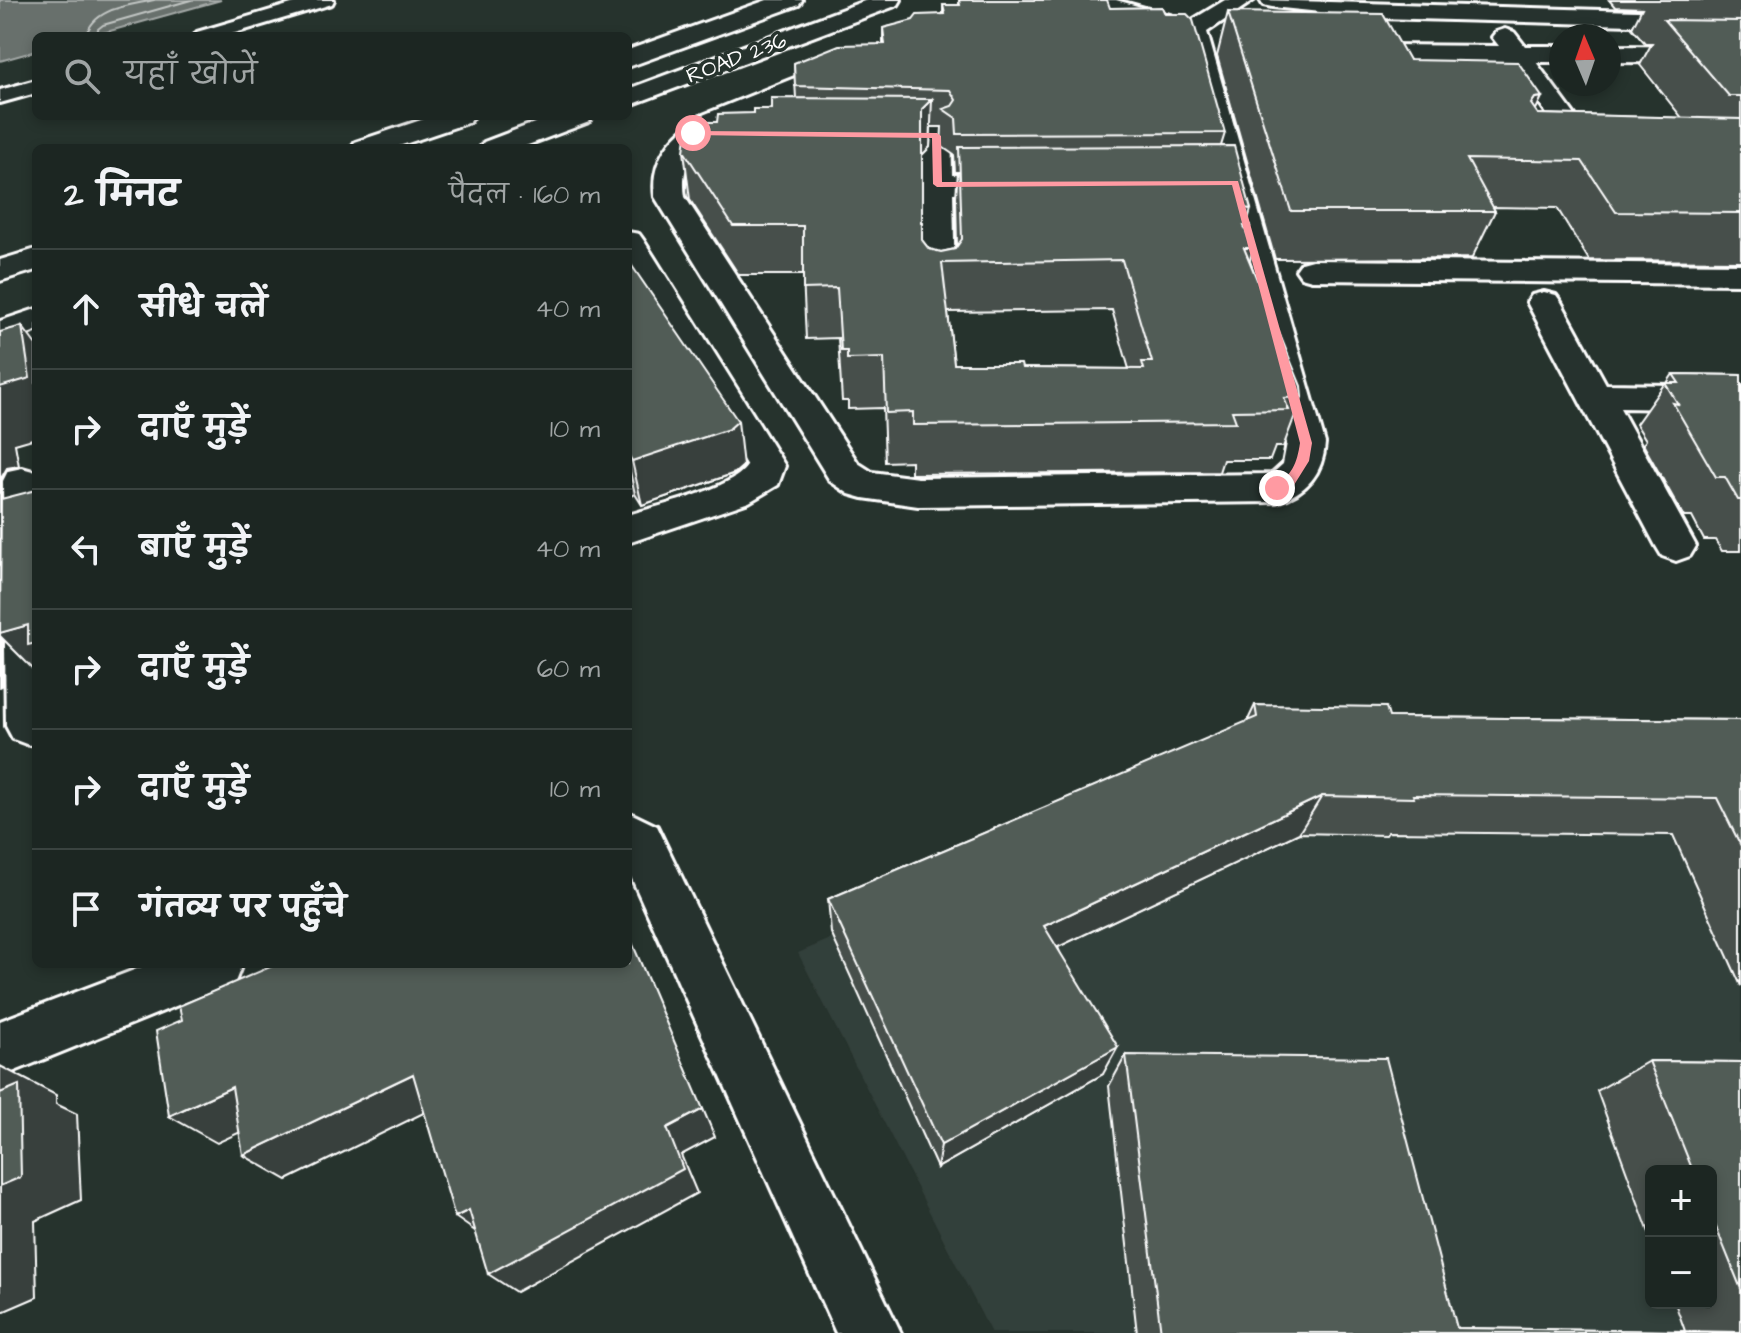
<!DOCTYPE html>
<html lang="hi">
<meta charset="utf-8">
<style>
:root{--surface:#1c2622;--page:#29322f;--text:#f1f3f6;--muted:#a0a5a5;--line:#3a4340}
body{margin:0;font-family:"Architects Daughter","Playpen Sans Deva",sans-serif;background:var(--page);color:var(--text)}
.controls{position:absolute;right:24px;bottom:24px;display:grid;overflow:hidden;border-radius:12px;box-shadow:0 4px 12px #0003}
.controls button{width:72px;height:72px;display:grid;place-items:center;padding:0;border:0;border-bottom:2px solid var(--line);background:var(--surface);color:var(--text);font:40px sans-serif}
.compass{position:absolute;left:1549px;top:24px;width:72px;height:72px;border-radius:50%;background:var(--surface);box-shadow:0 4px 12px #0003;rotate:358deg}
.stop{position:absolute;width:24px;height:24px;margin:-18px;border:6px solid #ff9aa2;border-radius:50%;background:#fff}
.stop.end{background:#ff9aa2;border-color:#fff;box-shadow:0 2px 8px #0008}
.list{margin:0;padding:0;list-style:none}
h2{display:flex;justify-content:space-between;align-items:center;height:104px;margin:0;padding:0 32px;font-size:34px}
h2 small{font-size:26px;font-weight:400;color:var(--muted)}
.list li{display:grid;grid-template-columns:52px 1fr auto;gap:24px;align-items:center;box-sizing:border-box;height:120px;padding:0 32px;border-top:2px solid var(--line)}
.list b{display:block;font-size:30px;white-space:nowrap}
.list em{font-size:26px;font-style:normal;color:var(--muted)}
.icon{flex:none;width:44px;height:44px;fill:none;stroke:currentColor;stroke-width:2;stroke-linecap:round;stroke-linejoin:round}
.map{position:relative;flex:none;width:1741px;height:1333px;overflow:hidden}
.search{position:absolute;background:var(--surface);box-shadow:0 4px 12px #0003;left:32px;top:32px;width:600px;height:88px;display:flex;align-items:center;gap:20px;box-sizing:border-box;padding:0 28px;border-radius:12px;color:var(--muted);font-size:30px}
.panel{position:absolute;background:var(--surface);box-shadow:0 4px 12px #0003;left:32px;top:144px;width:600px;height:824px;border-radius:12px}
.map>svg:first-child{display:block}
.built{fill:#333f3a;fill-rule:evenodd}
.water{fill:#67706c;stroke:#a4a9a7;stroke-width:2}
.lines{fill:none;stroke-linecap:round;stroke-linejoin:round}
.shore{stroke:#c2c6c4;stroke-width:2}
.service-casing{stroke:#fff;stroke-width:6}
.minor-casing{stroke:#fff;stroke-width:6}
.tertiary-casing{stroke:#fff;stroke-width:6}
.service{fill:#26332d;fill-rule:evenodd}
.minor{fill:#26332d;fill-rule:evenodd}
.tertiary{fill:#26332d;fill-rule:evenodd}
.wall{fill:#464f4b;stroke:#fff;stroke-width:2;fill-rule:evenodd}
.shaded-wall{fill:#39403d;stroke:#fff;stroke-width:2}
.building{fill:#515c57;stroke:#fff;stroke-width:2;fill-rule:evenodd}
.route{fill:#ff9aa2}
.labels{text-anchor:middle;stroke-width:7;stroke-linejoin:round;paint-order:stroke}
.far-street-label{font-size:22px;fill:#fff;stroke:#26332d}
</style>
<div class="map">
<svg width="1741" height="1333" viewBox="0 0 1741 1333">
<rect width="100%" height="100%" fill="#26332d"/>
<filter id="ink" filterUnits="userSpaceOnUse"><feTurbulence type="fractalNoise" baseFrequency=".0125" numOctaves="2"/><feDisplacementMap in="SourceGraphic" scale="16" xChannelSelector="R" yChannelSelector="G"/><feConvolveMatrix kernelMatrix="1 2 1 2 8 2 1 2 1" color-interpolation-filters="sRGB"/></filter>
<g filter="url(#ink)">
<!-- built -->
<path class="built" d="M 1247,759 L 1741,783 L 1741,1333 L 991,1333 L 798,953 ZM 1651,1171 L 1711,1171 L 1711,1303 L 1651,1303 Z"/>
<!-- water -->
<path class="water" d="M 0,0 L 221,0 L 92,36 L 36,36 L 36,51 L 0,61 Z"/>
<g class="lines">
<!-- shore -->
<g class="shore">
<path d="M 86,36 C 94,7 129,6 154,0"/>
<path d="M 97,36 L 98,29 L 103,25 L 191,0"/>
</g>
<!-- service casing -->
<g class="service-casing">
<g id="service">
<path d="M 305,0 L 334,0 L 332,4 L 225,36 L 194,36 L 197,32 Z"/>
<path d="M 36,80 L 36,93 L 0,103 L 0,90 Z"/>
</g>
</g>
<!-- minor casing -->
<g class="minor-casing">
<g id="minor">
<path d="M 1077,0 L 1116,0 L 1184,19 L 1187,23 L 1225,0 L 1254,0 L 1207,32 L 1325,443 C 1323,474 1306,493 1277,502 L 918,506 L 863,498 L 849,494 L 830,481 L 655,197 C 650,161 670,137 698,117 L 852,55 L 861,57 L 865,63 L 861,69 L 718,129 C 693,148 680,165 685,197 L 858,463 L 872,472 L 918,478 L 1272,474 L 1283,464 L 1287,443 L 1182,30 L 1175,31 L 1080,5 Z"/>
<path d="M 1260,0 L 1741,14 L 1741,28 L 1378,18 L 1272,7 L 1263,5 Z"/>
<path d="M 1505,29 L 1514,32 L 1525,46 L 1561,46 L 1561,62 L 1536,62 L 1602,152 L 1598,158 L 1588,161 L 1578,158 L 1510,61 L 1385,61 L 1376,58 L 1372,53 L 1376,48 L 1385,45 L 1499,46 L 1492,37 L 1496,32 Z"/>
<path d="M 1609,46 L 1741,47 L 1741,63 L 1609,62 Z"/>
<path d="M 937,111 L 947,113 L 951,119 L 952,175 L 1026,178 L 1030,184 L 1026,190 L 953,193 L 955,289 L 951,296 L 939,299 L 927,296 L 923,289 L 923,119 L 927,113 Z"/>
<path d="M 628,232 L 639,234 L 644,241 L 785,466 L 778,485 L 749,502 L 628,543 L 628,515 C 657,506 731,490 747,466 L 628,267 Z"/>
<path d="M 1312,260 L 1741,264 L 1741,284 L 1312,280 L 1301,277 L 1296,270 L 1301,263 Z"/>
<path d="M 1544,292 L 1556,295 L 1561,302 L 1606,384 L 1741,386 L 1741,410 L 1620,408 L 1696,546 L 1690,556 L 1676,561 L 1662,556 L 1656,546 L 1527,302 L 1532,295 Z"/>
<path d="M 22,468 L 36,472 L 36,743 L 29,745 L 13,739 L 6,726 L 3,481 L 8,471 Z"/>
<path d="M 628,812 L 657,826 L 901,1333 L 836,1333 L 628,870 Z"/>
<path d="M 150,964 L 242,964 L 235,982 L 0,1077 L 0,1021 Z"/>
</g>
</g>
<!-- tertiary casing -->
<g class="tertiary-casing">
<g id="tertiary">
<path d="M 767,0 L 802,0 L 799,5 L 628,67 L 628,50 Z"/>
<path d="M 867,0 L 901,0 L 898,5 L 628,106 L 628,89 Z"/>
<path d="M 433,116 L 474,116 L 470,122 L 393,148 L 351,148 L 355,142 Z"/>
<path d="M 553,116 L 593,116 L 589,122 L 520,148 L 480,148 L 484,142 Z"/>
<path d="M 36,249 L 36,270 L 0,281 L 0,260 Z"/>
<path d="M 36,309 L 36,331 L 0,344 L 0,321 Z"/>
</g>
</g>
<!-- service -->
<use href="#service" class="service"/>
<!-- minor -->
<use href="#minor" class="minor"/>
<!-- tertiary -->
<use href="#tertiary" class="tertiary"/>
</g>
<!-- wall -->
<g class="wall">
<path d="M 959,0 L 1110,8 L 1225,133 L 1221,146 L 1251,209 L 1248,220 L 1250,226 L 1247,234 L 1253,248 L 1250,261 L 1302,397 L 1283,447 L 1275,447 L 1270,460 L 1223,460 L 1219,472 L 911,474 L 911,461 L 885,462 L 883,408 L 848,409 L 848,401 L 842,401 L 838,338 L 806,339 L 803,275 L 739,275 L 690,200 L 684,151 L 717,122 L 771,109 L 796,98 L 794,63 L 883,44 L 883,28 L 943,14 L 943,5 L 959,5 ZM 931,127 L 942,127 L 941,146 L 954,155 L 955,172 L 958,172 L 956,196 L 957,246 L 955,249 L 941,252 L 929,249 L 922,240 L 922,155 L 930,147 ZM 1112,310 L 1129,369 L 1022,368 L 954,364 L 948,312 Z"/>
<path d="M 1609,0 L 1741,0 L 1741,261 L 1589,260 L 1557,208 L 1492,207 L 1495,211 L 1472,258 L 1275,259 L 1217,56 L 1228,12 L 1409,60 L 1536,110 L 1538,114 L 1682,118 L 1640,65 L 1652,43 L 1645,43 L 1632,28 L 1642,8 L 1615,7 Z"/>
<path d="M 628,260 L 743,466 L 735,473 L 642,505 L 635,494 L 628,497 Z"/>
<path d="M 1673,374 L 1741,375 L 1741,551 L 1722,551 L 1715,540 L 1704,540 L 1692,517 L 1684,517 L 1643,444 L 1646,440 L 1636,424 L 1665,383 L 1667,383 Z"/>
<path d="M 1255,705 L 1389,717 L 1741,720 L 1741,986 L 1673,835 L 1388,832 L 1386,835 L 1299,833 L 1058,947 L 1103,1074 L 937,1168 L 831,933 L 828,899 L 1247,722 Z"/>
<path d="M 1126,1055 L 1457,1328 L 1685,1331 L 1675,1303 L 1711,1303 L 1711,1171 L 1651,1171 L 1651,1238 L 1597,1091 L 1649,1061 L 1741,1062 L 1741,1333 L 1137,1333 L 1109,1086 Z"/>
</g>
<!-- shaded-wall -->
<g class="shaded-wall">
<path d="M 1542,97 L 1520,143 L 1531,104 L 1535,98 Z"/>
<path d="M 932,99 L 930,147 L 920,157 L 922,109 Z"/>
<path d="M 22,326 L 36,345 L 36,438 L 15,444 L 19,466 L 7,468 L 0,480 L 2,632 L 28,625 L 36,634 L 36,672 L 2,638 L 2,686 L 0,687 L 0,387 Z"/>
<path d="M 738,421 L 743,466 L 735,473 L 642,505 L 632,461 Z"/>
<path d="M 628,463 L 635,494 L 628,497 Z"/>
<path d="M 1322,796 L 1299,833 L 1035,958 L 1044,926 Z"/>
<path d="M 1118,1047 L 1103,1074 L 937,1168 L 941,1145 Z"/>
<path d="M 0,1066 L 56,1095 L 56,1104 L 77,1114 L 81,1200 L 35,1221 L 37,1297 L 0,1313 Z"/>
<path d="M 413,1074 L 444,1103 L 287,1180 L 243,1155 Z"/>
<path d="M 232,1087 L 275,1116 L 217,1143 L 169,1116 Z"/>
<path d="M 703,1109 L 715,1137 L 681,1155 L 697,1193 L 516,1292 L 488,1274 L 667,1128 Z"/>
<path d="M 469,1210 L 485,1238 L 455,1217 Z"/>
</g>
<!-- building -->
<g class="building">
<path d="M 959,0 L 1107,0 L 1110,8 L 1162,7 L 1165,14 L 1187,14 L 1193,20 L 1225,133 L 957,134 L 956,118 L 943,109 L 952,106 L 956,100 L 950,90 L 795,86 L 794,63 L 839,45 L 885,44 L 883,28 L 913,20 L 917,15 L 945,14 L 943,5 L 960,5 Z"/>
<path d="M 1228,12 L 1383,14 L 1409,60 L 1518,62 L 1542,97 L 1535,98 L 1531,104 L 1538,114 L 1741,119 L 1741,213 L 1616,212 L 1582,161 L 1467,159 L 1495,211 L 1291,211 Z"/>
<path d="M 1664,20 L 1741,21 L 1741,96 L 1729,96 Z"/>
<path d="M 771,98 L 932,99 L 922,109 L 922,240 L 929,249 L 941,252 L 955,249 L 962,239 L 959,147 L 1234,146 L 1251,209 L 1243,208 L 1250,226 L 1244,226 L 1253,248 L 1244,248 L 1301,386 L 1302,397 L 1284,398 L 1289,410 L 1232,411 L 1236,422 L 913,425 L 913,412 L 886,413 L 884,358 L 847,359 L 847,351 L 841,351 L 837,288 L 803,289 L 803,226 L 733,226 L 684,151 L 688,122 L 717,122 L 718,114 L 753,113 L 753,109 L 771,109 ZM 1122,260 L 1152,362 L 1142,362 L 1144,369 L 1022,368 L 1021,364 L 954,364 L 942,263 Z"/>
<path d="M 628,260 L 738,421 L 729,429 L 632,461 L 628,454 Z"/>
<path d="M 22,326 L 30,378 L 0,387 L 0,332 Z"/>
<path d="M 1673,374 L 1741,375 L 1741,500 L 1738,500 L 1725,477 L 1716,477 L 1673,403 L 1678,404 L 1665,383 L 1679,383 Z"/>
<path d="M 36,490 L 36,643 L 28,645 L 28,625 L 0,633 L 1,499 Z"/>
<path d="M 1255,705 L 1386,707 L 1389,717 L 1741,720 L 1741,846 L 1717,798 L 1413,795 L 1414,798 L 1322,796 L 1044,926 L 1118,1047 L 941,1145 L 828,899 L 1257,717 Z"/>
<path d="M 628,933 L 703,1109 L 667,1128 L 683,1169 L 488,1274 L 469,1210 L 455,1217 L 413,1074 L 243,1155 L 232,1087 L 169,1116 L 156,1031 L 182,1020 L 179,1006 L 277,964 L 628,964 Z"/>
<path d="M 1126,1055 L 1386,1058 L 1457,1328 L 1741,1332 L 1741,1333 L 1161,1333 Z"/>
<path d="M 1649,1061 L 1741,1062 L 1741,1289 L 1711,1215 L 1711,1171 L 1693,1171 Z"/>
<path d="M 19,1085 L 21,1177 L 0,1186 L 0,1093 Z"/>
</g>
</g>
<!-- route -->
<path class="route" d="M 693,131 L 937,133 L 941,136 L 942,182 L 1238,181 L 1312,443 L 1309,461 L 1294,485 L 1273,491 L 1273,485 C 1292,477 1297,463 1300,443 L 1232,185 L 937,187 L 933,184 L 932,138 L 690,135 Z"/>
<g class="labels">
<!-- far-street labels -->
<g class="far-street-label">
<text transform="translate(736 57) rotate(-21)" y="8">ROAD 236</text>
</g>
</g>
</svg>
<div class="controls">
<button>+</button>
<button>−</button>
</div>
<svg class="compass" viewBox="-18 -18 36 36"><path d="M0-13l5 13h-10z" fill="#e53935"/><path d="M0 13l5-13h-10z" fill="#a0a5a5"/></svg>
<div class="stop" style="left:693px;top:133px"></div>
<div class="stop end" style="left:1277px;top:488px"></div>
<div class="search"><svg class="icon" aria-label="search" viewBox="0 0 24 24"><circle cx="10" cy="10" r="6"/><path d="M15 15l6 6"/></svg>यहाँ खोजें</div>
<section class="panel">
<h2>2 मिनट<small>पैदल · 160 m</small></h2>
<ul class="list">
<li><svg class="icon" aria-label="ahead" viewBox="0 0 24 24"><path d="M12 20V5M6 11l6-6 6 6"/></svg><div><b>सीधे चलें</b></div><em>40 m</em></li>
<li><svg class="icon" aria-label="right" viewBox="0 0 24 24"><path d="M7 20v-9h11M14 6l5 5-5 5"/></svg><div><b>दाएँ मुड़ें</b></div><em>10 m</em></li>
<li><svg class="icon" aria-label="left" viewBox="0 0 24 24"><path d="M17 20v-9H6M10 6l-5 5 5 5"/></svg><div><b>बाएँ मुड़ें</b></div><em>40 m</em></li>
<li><svg class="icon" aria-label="right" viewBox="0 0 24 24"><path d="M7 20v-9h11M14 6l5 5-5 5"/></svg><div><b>दाएँ मुड़ें</b></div><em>60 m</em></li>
<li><svg class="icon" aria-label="right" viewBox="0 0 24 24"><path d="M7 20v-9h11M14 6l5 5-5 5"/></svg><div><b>दाएँ मुड़ें</b></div><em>10 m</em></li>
<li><svg class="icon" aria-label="arrive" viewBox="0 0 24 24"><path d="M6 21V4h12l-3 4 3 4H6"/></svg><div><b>गंतव्य पर पहुँचे</b></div></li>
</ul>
</section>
</div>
